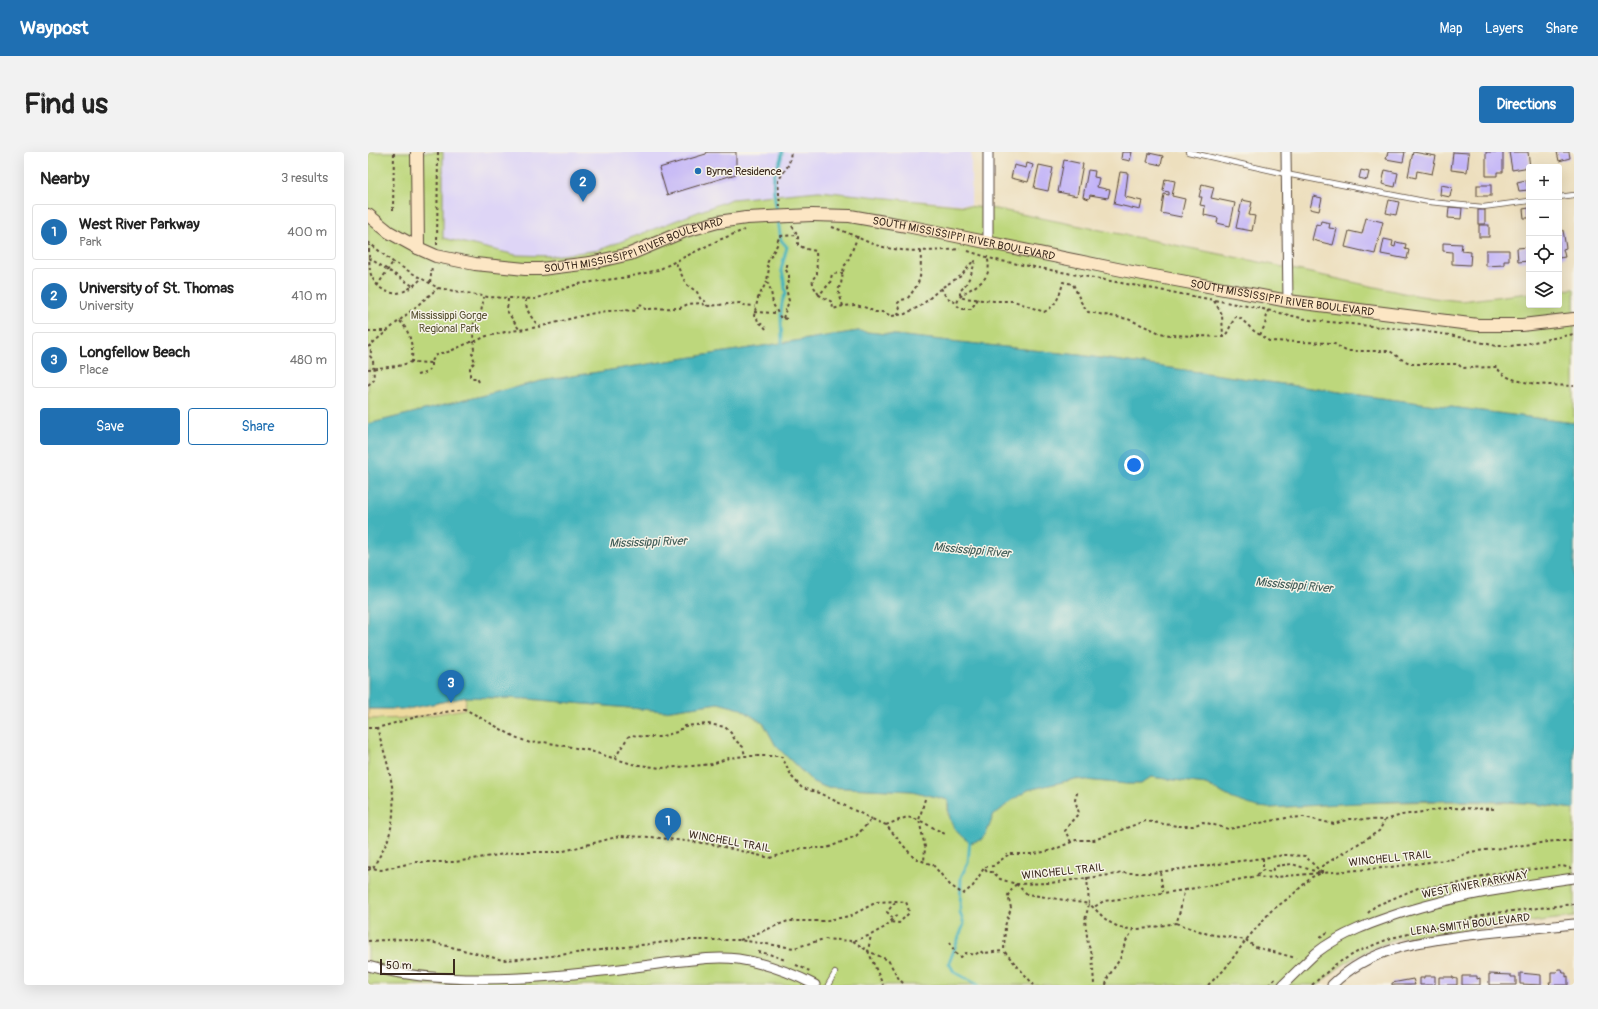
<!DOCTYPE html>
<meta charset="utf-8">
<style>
:root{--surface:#fff;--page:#f2f2f2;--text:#222;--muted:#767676;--line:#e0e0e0;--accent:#1f6fb2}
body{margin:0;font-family:Pangolin,sans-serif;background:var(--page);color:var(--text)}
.controls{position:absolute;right:12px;top:12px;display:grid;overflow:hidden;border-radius:4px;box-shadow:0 4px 16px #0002}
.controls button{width:36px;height:36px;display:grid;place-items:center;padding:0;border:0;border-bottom:1px solid var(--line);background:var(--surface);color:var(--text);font:20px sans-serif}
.scale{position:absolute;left:12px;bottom:10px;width:75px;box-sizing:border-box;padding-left:4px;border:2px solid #3b2a1e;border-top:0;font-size:11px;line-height:14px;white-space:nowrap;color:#3b2a1e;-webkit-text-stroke:3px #f7f3e8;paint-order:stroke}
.you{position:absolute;left:766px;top:313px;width:14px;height:14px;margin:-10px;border:3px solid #fff;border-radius:50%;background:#1a73e8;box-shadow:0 0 0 6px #1a73e833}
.badge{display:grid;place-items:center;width:26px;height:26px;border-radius:50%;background:var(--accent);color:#fff;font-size:13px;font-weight:700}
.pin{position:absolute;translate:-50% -33px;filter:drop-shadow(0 1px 2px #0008)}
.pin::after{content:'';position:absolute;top:21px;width:14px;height:12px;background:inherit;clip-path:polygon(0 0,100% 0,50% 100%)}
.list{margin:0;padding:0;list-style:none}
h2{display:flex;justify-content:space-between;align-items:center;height:52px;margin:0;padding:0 16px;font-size:17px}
h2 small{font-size:13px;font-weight:400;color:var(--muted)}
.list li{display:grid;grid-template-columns:26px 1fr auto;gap:12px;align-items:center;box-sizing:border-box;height:56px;margin:0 8px 8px;padding:0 8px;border:1px solid var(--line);border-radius:4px}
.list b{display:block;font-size:15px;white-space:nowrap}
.list p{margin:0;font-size:13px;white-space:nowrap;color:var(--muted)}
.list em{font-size:13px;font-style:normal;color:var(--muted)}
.actions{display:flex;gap:8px;padding:12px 16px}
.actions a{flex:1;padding:9px 0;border:1px solid var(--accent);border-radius:4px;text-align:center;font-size:14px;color:var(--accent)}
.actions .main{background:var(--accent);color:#fff}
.icon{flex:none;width:22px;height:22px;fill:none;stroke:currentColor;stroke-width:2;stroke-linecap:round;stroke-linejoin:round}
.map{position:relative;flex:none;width:1206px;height:833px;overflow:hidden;border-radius:4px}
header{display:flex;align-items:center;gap:24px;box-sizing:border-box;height:56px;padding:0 20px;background:var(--accent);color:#fff}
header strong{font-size:19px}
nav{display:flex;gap:22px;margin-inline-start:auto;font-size:14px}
.intro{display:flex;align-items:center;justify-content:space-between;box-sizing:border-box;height:96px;padding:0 24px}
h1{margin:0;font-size:28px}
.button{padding:10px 18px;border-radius:4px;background:var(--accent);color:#fff;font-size:14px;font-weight:700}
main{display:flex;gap:24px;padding:0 24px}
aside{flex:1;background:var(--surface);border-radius:4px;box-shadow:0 4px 16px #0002}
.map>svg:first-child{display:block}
.built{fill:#ded5f6}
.green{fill:#bdd77c;stroke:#7c804d}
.sand{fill:#eeda9e;stroke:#94825e}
.water{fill:#43b3bb;stroke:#3f6e6c}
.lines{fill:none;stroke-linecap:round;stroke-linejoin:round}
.stream{stroke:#43b3bb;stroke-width:3}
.building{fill:#c2b4f8}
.lane-casing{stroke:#564536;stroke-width:6}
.street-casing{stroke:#564536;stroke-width:11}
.secondary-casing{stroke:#564536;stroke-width:14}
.path{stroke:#564536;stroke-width:2;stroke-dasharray:3 3;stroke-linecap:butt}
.lane{stroke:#fff;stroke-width:4.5}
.street{stroke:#fff;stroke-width:9}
.secondary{stroke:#fce6c4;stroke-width:12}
.secondary-bridge-casing{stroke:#564536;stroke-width:14;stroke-linecap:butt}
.secondary-bridge{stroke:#fce6c4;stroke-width:12}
.poi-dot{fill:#1f6fb2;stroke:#f7f3e8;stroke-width:1.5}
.labels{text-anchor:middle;stroke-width:3;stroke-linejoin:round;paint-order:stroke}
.poi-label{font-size:11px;fill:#3b2a1e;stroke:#f7f3e8;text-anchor:start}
.street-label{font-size:11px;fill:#3b2a1e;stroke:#f7f3e8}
.park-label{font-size:11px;fill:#5c5536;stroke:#f7f3e8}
.water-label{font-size:12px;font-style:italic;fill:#3e5a55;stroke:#f7f3e8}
</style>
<header>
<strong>Waypost</strong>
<nav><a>Map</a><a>Layers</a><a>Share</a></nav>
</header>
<div class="intro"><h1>Find us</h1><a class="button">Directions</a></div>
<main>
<aside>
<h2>Nearby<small>3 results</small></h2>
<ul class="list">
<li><span class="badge">1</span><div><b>West River Parkway</b><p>Park</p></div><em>400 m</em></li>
<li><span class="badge">2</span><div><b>University of St. Thomas</b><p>University</p></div><em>410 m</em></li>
<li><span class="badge">3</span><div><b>Longfellow Beach</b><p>Place</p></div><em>480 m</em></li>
</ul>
<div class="actions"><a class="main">Save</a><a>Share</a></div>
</aside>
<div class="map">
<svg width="1206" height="833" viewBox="0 0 1206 833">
<rect width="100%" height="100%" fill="#f7f3e8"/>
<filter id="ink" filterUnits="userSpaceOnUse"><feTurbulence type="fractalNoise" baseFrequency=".025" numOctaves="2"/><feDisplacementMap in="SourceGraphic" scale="8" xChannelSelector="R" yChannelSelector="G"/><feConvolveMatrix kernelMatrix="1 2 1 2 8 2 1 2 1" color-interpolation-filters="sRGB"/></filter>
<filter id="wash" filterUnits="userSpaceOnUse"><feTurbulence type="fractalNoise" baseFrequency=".012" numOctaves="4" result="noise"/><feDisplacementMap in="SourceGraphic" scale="16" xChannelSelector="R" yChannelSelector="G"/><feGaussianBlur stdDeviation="0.9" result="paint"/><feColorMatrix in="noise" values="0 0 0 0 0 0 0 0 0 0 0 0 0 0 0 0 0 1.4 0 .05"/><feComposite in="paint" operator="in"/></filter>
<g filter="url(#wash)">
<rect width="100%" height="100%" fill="#eddfbe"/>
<!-- built -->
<path class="built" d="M 75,0 L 603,0 L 603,53 L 451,39 L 364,47 L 231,98 L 185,104 L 148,103 L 75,86 Z"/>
<!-- green -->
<g class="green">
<path d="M 0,0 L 75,0 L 75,86 L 148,103 L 185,104 L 231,98 L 364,47 L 451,39 L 628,57 L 901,112 L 1035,141 L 1065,146 L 1093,149 L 1161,141 L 1161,153 L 1191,153 L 1191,138 L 1206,137 L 1206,271 L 1006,245 L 711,203 L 490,179 L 173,229 L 0,272 Z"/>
<path d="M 98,545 L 160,547 L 296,559 L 350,551 L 373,557 L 396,572 L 408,594 L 445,630 L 457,635 L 544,639 L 580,648 L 580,663 L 619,680 L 625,664 L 643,649 L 660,638 L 707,627 L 759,632 L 773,632 L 783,625 L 838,632 L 865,647 L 901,656 L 988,651 L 1082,649 L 1158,651 L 1206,657 L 1206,765 L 1033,785 C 1002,796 974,809 951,833 L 0,833 L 0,557 L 39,557 Z"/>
</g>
<!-- sand -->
<path class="sand" d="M 98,545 L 97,557 L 44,566 L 0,567 L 0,557 L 39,557 Z"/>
<!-- water -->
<path class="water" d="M 490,179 L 711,203 L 1006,245 L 1206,271 L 1206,657 C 1190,655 1174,652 1158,651 C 1072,645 986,651 901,656 L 889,655 L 865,647 L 838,632 L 783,625 L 773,632 L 759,632 L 707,627 L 660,638 L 643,649 L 625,664 L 619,680 L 613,688 L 602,691 C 583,677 581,671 580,648 L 544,639 L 457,635 L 445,630 L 408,594 L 396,572 L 373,557 L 350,551 L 296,559 L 160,547 L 99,545 L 39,557 L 0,557 L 0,272 L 173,229 Z"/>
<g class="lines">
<!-- stream -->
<g class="stream">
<path d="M 409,62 C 408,50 403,34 407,21 C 409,14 414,8 414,0"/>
<path d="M 410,68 L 413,88 L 419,95 L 413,118 C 418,127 415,133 418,141 C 410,153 414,177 414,191"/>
<path d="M 602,687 L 600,711 L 593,725 L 592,760 L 596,772 L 581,811 L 586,820 L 610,833"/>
</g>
</g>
<g id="blocks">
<!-- building -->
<g class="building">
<path d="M 339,0 L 368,0 L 368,22 L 299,43 L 291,16 L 338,2 Z"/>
<path d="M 754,0 L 764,0 L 762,9 L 753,7 Z"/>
<path d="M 1020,0 L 1037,0 L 1035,10 L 1018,7 Z"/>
<path d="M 1045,0 L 1068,4 L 1064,22 L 1049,19 L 1048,26 L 1040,24 Z"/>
<path d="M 1085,0 L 1101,1 L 1099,20 L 1083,18 Z"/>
<path d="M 1118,0 L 1135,0 L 1135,20 L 1129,20 L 1129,24 L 1118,24 Z"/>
<path d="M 1141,0 L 1160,0 L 1162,15 L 1144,18 Z"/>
<path d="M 1189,0 L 1201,0 L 1202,6 L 1191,9 Z"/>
<path d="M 781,1 L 795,4 L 793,13 L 779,10 Z"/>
<path d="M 696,8 L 715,12 L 709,44 L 690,40 Z"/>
<path d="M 659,11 L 665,13 L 660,30 L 643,26 L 646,13 L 658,16 Z"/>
<path d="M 671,13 L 685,16 L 680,39 L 666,36 Z"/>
<path d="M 720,18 L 727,19 L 726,25 L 731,26 L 729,35 L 742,38 L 740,46 L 722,43 L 721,47 L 715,45 Z"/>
<path d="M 993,18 L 1001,20 L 999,28 L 991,26 Z"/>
<path d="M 1017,18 L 1030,21 L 1027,35 L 1014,32 Z"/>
<path d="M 752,20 L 760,21 L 757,45 L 774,49 L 772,58 L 746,52 Z"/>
<path d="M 797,27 L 807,29 L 804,44 L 817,47 L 813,65 L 793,61 L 796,42 L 801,43 L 801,40 L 795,39 Z"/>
<path d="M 1158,28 L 1160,38 L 1151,39 L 1149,30 Z"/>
<path d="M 834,32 L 846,35 L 843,46 L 867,51 L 862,74 L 849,71 L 850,66 L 836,63 L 837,54 L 832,53 L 834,45 L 831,45 Z"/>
<path d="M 1073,33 L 1084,35 L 1082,45 L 1072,43 Z"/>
<rect x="1109" y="33" width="14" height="11"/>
<path d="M 945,44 L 954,46 L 951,59 L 942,57 Z"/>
<path d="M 874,48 L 884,50 L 881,63 L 887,64 L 884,79 L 868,76 Z"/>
<path d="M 1021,48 L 1031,50 L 1028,63 L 1018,61 Z"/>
<path d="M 1081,55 L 1094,56 L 1093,67 L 1080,66 Z"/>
<path d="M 1161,56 L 1161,66 L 1156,66 L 1155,57 Z"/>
<rect x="1110" y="58" width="7" height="14"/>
<path d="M 998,66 L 1015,70 L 1007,102 L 977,95 L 981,79 L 994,82 Z"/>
<path d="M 953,69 L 962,71 L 961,76 L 969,77 L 965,93 L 944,88 L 948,72 L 952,73 Z"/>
<rect x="1111" y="73" width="10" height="12"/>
<path d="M 1195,78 L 1198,96 L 1195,97 L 1197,105 L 1191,106 L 1191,79 Z"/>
<path d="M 1016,87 L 1025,89 L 1024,94 L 1027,95 L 1028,90 L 1038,92 L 1037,97 L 1041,98 L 1039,107 L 1013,102 Z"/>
<path d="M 1075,91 L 1094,92 L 1093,99 L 1103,100 L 1102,113 L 1084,112 L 1084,100 L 1075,99 Z"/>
<path d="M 1161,95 L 1161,109 L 1150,110 L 1149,96 Z"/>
<path d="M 1118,98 L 1141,98 L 1141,109 L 1136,109 L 1136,113 L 1118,114 Z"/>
<path d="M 1190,817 L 1194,817 L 1195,821 L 1198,821 L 1198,825 L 1200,824 L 1200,833 L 1182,833 L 1181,830 L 1183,830 L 1183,820 L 1189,820 Z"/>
<path d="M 1152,821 L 1173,823 L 1173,833 L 1152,832 Z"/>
<path d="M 1121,822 L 1143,823 L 1143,825 L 1148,825 L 1148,833 L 1121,833 Z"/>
<path d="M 1056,824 L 1067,824 L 1067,833 L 1052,833 L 1052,826 L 1056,826 Z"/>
<path d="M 1094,824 L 1109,824 L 1109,827 L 1112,826 L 1112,833 L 1094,833 Z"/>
<path d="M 1071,825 L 1085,825 L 1085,826 L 1089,827 L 1089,833 L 1071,833 Z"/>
<path d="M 1045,827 L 1047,833 L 1024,833 L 1024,831 Z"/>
</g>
</g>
</g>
<g filter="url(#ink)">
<use href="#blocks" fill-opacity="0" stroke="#564536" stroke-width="1"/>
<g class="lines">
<!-- lane casing -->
<g class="lane-casing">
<g id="lane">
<path d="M 820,0 L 918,22 L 1061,50 L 1115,55 L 1161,49"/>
<path d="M 1191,45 L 1206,43"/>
<path d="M 460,833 L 467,821"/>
</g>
</g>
<!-- street casing -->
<g class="street-casing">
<g id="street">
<path d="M 918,0 L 920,149"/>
<path d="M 620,91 L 620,0"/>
<path d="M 0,814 C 67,833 155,828 225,820 C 258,817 291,811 324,808 C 339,806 355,805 370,807 C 398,811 422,820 447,833"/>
<path d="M 915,833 C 926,822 937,811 948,801 C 973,781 1006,770 1036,760 C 1091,743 1149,734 1206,726"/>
<path d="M 964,833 C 1005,792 1063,788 1118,781 C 1147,778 1177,775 1206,772"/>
</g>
</g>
<!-- secondary casing -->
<g class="secondary-casing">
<g id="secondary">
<path d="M 49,0 L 50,96"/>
<path id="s1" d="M 0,63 L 21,80 L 50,96 L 68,104 L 107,112 L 157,117 L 173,117 L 222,111 L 262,102 L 317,79 L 350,70 L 378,66"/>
<path id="s2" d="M 444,63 L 482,64 L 539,74 L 759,119 L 920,149 L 1110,173 L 1154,173 L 1206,167"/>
</g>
</g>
<!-- path -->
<g class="path">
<path d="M 412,55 L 410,29 L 421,12 L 423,0"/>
<path d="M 25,58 L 26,0"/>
<path d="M 424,74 L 430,83 L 430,93 L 438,97 L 448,99 L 449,122 L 444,128 L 446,135 L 451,143"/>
<path d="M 464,75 C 480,80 495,89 511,94 C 536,101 566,99 592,97"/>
<path d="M 0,90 L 25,110 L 70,136 L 120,145 L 167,147 L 210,132 L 260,125 L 290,118 L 351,88 L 376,78"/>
<path d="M 1,91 C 1,100 1,110 2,119 C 5,133 19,145 34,140 C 42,137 48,132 54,126"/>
<path d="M 69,93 L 70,0"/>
<path d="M 600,99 L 628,108 L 895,157 L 942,168 L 1053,179 L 1082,183 L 1128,194 L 1143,194 L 1156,192 L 1206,182"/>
<path d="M 1,106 L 45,134"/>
<path d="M 308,111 L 318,132 L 329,140 L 333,148 L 337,149 L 339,154"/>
<path d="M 475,121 L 464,122 L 462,131 L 451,143 L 464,150 L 465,157 L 475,154 L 488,153 L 499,156 L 507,160 L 514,160 L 524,164 L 537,162 L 554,153 L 573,136 L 593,124 L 605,109 L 607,109 C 604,121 601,130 592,139 L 592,144 L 595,146 L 626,149 L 646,149 L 676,160 C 688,154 692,144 695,130 L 705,132 L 713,150 L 720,160 L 760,167 L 792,181 L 802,183 L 855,185 L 859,181 L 867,165 L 871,165 L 886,179 L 901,189 L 965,191 L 978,199 L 1022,199 L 1033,207 L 1044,212 L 1090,212 L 1094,216 L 1129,215 C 1137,234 1187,233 1206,234"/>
<path d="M 62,131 L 64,114"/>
<path d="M 9,134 L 25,110"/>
<path d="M 573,136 L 578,145 L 588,151"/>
<path d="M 140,147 L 139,159 L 151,177"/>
<path d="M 158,147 C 157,158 164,167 172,175"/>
<path d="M 610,147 L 603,157 C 597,157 592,158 589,153 C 590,133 629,138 619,104"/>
<path d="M 846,149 L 854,162 L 855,185"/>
<path d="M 475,154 L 470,138 L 473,132 L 476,114 L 479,111 L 490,84"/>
<path d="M 386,160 L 409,161"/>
<path d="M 530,163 L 532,157 L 530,151 L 533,148 L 539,147 C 556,126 552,124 553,98"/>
<path d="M 415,166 L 421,149 L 418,136 L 421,129 L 421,123 L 418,118 L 420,109"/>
<path d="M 419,167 L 412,165 L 405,152 L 403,139 L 399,129 L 401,116 L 398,113 L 409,93 L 410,88 L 412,84 L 430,83"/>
<path d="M 32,169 C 43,181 45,194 44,210"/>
<path d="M 398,177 L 395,173 L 390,170 L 389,166 L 386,164 L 390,146 L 399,129"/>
<path d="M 0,179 L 19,179"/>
<path d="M 892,183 L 897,173 L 900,158"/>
<path d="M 0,195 L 70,136"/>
<path d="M 0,217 L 30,214 L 44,210 L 63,211 L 67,204 L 73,201 L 80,200 L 105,189 C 111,190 113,185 119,184 C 125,183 131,182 137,180 C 149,178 161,177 174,174 C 205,167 235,155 268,159 L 271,152 L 275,153 L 277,157 L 312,156 L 320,152 L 333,151 L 339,154 L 372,151 L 375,153 L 387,154"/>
<path d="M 49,223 L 57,221 L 63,216 L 63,211"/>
<path d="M 111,230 L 109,226 L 104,226 L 102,224 L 102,215 L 107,210 L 104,202 L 106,200 L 105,179 L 106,171 L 112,165 L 116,145"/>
<path d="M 0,233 L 6,228 L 5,208 L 2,204 L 3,200 L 2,194"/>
<path d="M 0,576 L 9,576"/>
<path d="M 247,606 L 260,585 L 264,583 L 276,585 L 291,585 L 309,580 L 317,574 L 340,572 L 357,575 L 363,581 L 367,588 L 375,595 L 377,604"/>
<path d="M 557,647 L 551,668 L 579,683"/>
<path d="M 518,673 L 539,665 L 551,668 L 557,695 L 556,710"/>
<path d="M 703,690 L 697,679 L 702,671 L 711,661 L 707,648 L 710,638"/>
<path d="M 895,706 L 895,718"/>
<path d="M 0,715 L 13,718 L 48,710 L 87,710 L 148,700 L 192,700 L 252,684 L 283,685 L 343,692 L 402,706 L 434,696 L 459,696 L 488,684 L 504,667 L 518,673 L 546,706 L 565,713 L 582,733 L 595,742 L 605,734 L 616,716 L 619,720 L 625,720 L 632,727 L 648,732 L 682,731 L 757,721 L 783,721 L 917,703 L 937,704 L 954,721 L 1015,716 L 1085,707 L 1102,700 L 1187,689 L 1206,689"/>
<path d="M 617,715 L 625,714 L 641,702 L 666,702 L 685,698 L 708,688 L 726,688 L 777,669 L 809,674 L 825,674 L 835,670 L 861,677 L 918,666 L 936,665 L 966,672 L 981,667 L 1017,668 L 1034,663 L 1081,656 L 1129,657"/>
<path d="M 0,718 L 5,716 C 10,706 18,695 21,684 C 32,645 20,613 9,576 L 52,564 L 97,557 L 147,585 L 162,591 L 176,590 L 219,598 L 264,612 L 293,616 L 325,614 L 344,612 L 361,606 L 377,604 L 409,604 L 414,605 L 424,625 L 434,636 L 451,641 L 504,667"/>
<path d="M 792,720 L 795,740"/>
<path d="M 954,721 L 954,714 L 1011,679 L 1017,668"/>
<path d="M 889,723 L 895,718 L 903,720 L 908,714 L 924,712 L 953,721"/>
<path d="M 719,725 L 721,752 C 728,757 733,764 740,769 C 760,784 786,774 808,771 C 813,760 813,749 817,738 L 736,749 L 726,755"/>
<path d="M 648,732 L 659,742 L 721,752 L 717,768 L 720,792 L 724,802 L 726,832 L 724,833"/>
<path d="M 648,732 L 640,743 L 643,756 L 637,774 L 636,799 L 666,833"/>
<path d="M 817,738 L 889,724 L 897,726 L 951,721"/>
<path d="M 1000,761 L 1007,754 L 1050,736 L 1092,731 L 1121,722 L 1194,714 L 1203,716"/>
<path d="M 529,763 L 517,775 L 503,783 L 500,799 L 520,808 L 531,827 L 537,833"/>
<path d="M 525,766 L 519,760 L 528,749"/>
<path d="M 808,771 L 840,782 L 878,788 L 887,795 L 928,806"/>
<path d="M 952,785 L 960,780"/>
<path d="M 372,788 L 420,769 L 455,769 L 482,764 L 509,750 L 528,749 L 538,750 L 540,755 L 541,761 L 531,771 L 521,770"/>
<path d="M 0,789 L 36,787 L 67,791 L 135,808 L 166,806 L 315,788 L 371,788 L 426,796 L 456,787 L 485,789 L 503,783"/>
<path d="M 485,789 L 500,799 L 515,833"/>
<path d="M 582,790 L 587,801 L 593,805 L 598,801 L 607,803 L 612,799 L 615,801 L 636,799"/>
<path d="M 390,800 L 401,802 L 417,808"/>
<path d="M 428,813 L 444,820"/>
<path d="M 738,833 L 740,825 L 752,807 L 757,791 L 765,778"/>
<path d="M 840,833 L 856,818 L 878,788 L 903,759 L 922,745 L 944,725 L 954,721"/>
<path d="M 901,833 L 908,826"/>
<path d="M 944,833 L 968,812 L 991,799 L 1023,786 L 1081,773 L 1118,762 L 1206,752"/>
</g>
<!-- lane -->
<use href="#lane" class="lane"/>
<!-- street -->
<use href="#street" class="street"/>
<!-- secondary -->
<use href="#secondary" class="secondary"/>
<!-- secondary-bridge casing -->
<g class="secondary-bridge-casing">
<path id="secondary-bridge" d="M 378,66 L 444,63"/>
</g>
<!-- secondary-bridge -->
<use href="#secondary-bridge" class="secondary-bridge"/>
</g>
</g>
<!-- markers -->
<circle class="poi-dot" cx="330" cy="19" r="4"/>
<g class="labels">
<!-- poi labels -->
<g class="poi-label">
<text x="338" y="23">Byrne Residence</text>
</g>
<!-- street labels -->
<g class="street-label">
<text dy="4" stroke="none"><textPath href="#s2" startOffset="154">SOUTH MISSISSIPPI RIVER BOULEVARD</textPath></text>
<text dy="4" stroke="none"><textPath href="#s1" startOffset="282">SOUTH MISSISSIPPI RIVER BOULEVARD</textPath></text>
<text dy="4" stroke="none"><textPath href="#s2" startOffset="478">SOUTH MISSISSIPPI RIVER BOULEVARD</textPath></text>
<text transform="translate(362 689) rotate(10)" y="4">WINCHELL TRAIL</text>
<text transform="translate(1022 706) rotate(-6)" y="4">WINCHELL TRAIL</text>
<text transform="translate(695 719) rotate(-6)" y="4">WINCHELL TRAIL</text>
<text transform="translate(1107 732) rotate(-11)" y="4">WEST RIVER PARKWAY</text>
<text transform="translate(1102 772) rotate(-7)" y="4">LENA SMITH BOULEVARD</text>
</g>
<!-- park labels -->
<g class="park-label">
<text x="81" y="167">Mississippi Gorge<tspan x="81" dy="13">Regional Park</tspan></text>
</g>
<!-- water labels -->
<g class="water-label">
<text transform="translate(280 390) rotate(-2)" y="4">Mississippi River</text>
<text transform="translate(604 398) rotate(5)" y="4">Mississippi River</text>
<text transform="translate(926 433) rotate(5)" y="4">Mississippi River</text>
</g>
</g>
</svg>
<div class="controls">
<button>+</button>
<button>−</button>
<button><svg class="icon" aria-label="locate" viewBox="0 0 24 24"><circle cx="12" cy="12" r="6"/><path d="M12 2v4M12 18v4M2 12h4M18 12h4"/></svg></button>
<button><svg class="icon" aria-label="layers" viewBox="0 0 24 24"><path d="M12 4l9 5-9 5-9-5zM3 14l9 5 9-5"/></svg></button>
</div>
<div class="scale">50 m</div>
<div class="you"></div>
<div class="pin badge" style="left:300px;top:689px">1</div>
<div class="pin badge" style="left:215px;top:50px">2</div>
<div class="pin badge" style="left:83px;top:551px">3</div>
</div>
</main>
